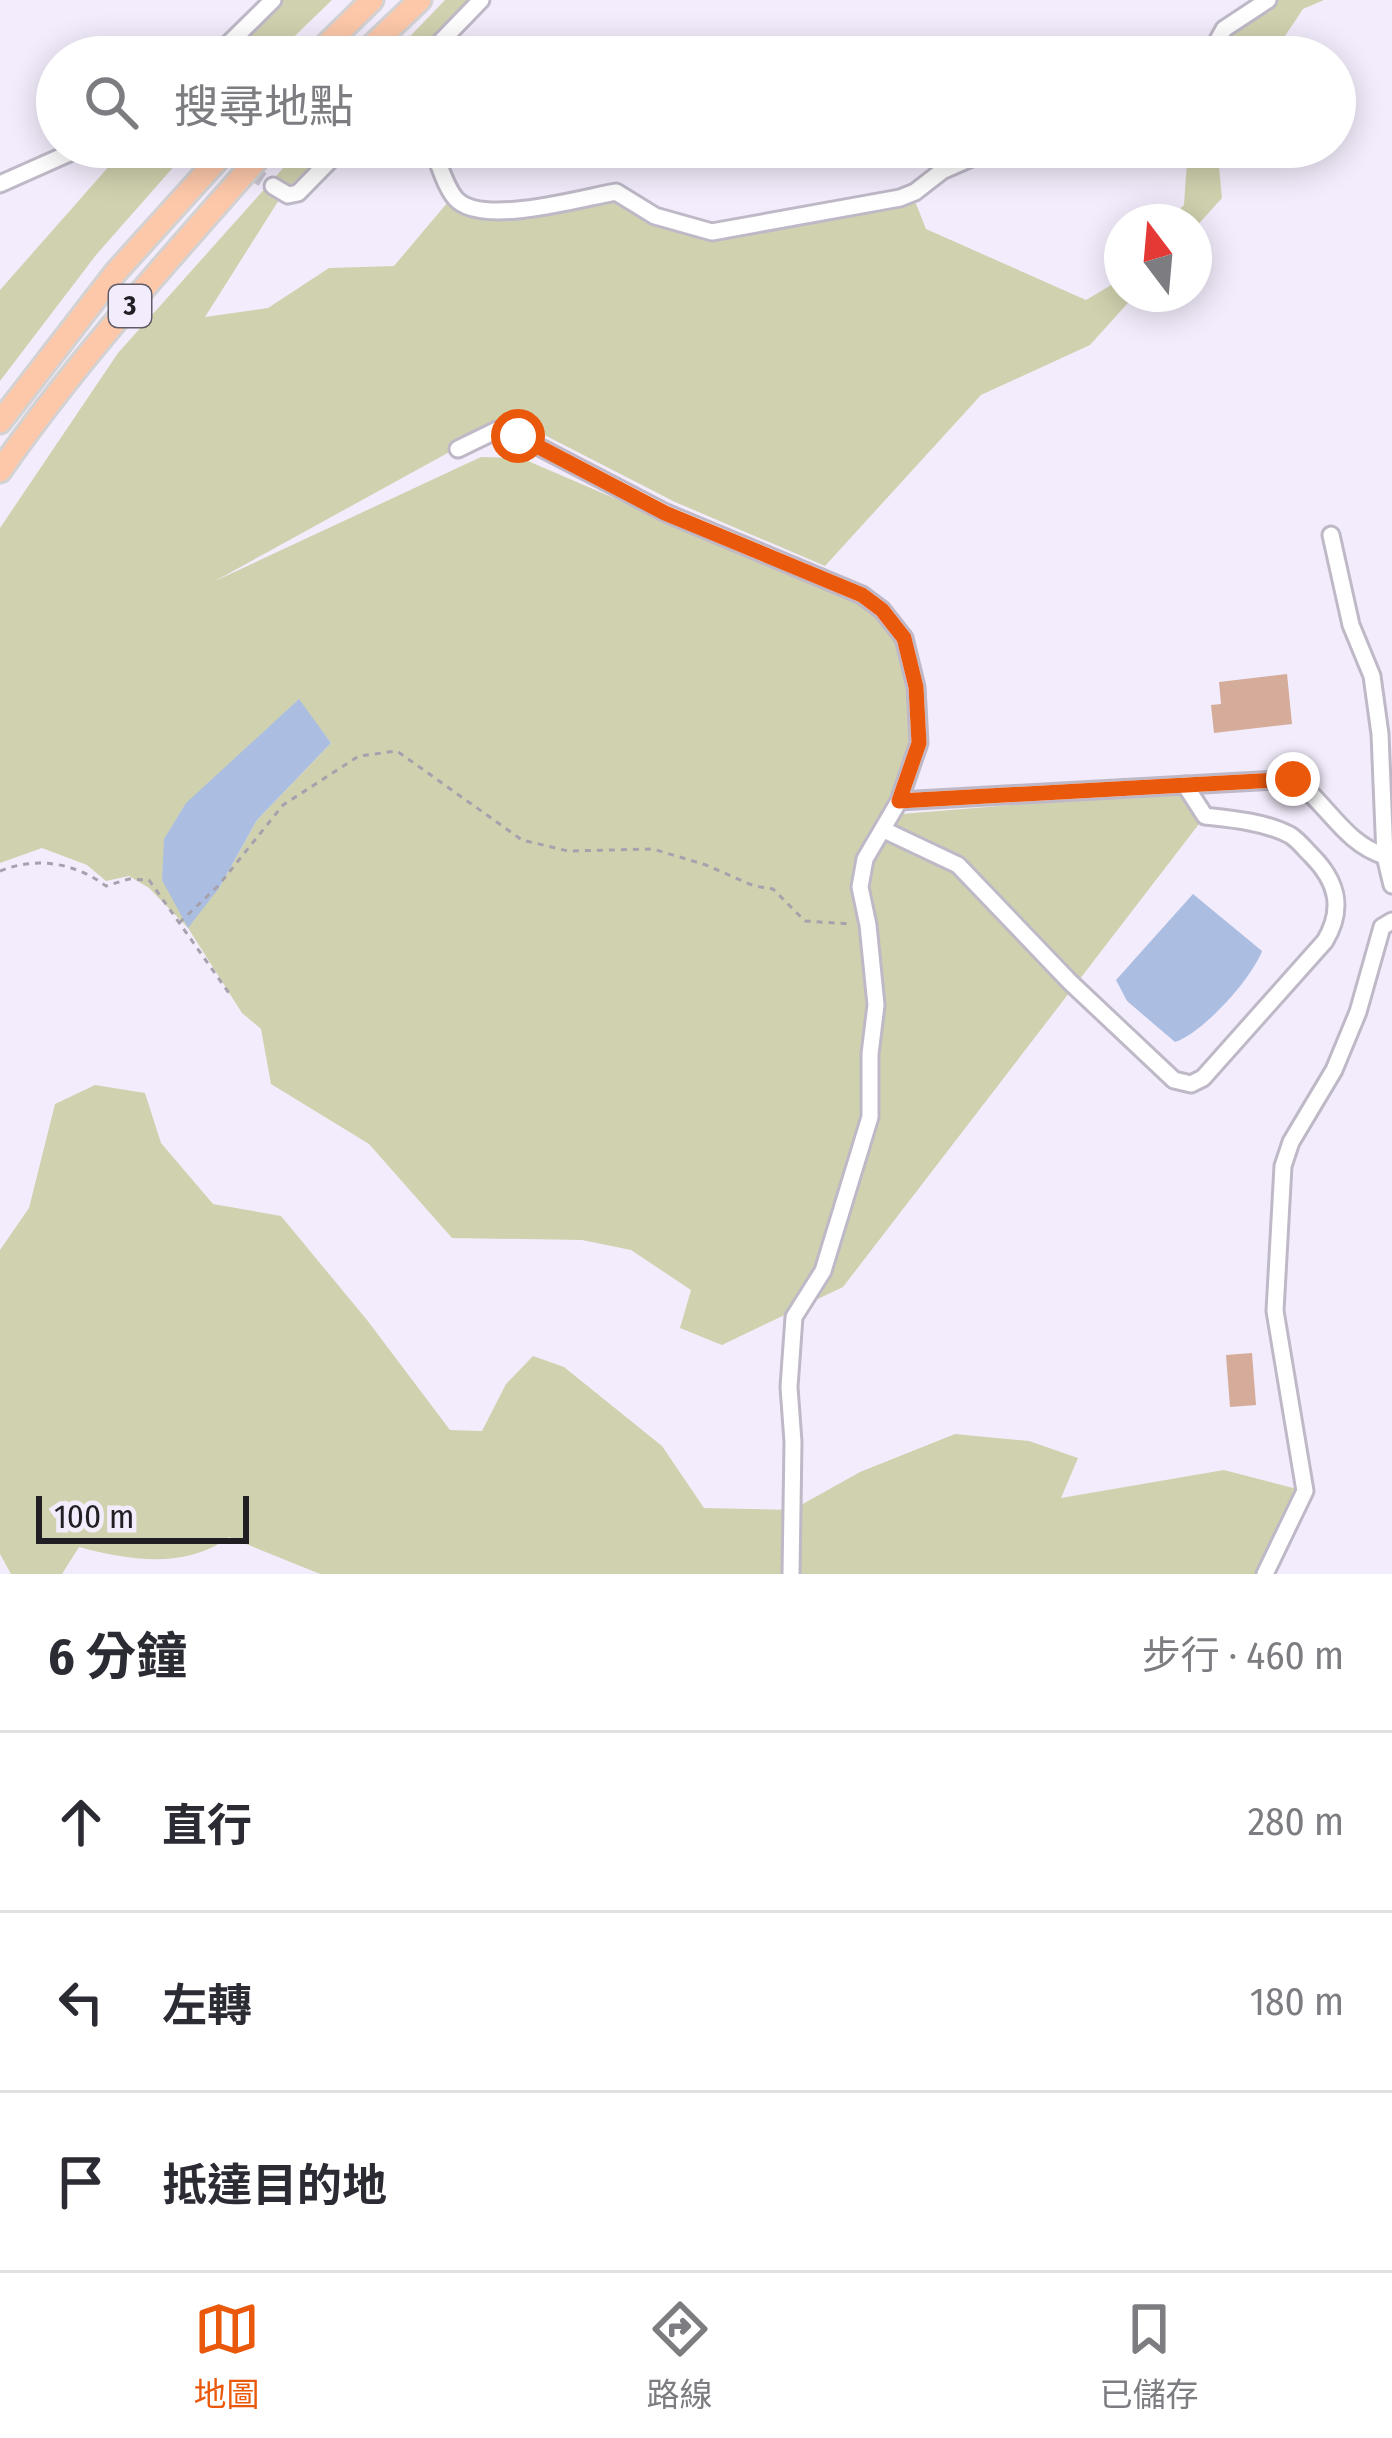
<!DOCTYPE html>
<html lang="zh-TW">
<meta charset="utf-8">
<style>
:root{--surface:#fff;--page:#f2f2f3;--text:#2b2b33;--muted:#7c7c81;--line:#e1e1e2;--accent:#ea580c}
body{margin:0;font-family:"Fira Sans Condensed","Noto Sans TC",sans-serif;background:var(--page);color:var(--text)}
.compass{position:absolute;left:1104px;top:204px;width:108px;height:108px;border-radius:50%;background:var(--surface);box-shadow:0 6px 30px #0003;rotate:344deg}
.scale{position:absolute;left:36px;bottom:30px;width:213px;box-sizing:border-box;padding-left:12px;border:6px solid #211e24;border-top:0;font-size:33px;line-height:42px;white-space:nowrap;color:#211e24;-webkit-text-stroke:9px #f3ecfc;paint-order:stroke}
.stop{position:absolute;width:36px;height:36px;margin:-27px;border:9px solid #ea580c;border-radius:50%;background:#fff}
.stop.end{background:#ea580c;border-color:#fff;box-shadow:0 3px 12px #0008}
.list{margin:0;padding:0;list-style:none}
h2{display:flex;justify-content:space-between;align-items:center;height:156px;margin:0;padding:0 48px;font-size:51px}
h2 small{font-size:39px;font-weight:400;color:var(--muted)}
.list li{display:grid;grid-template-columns:78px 1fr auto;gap:36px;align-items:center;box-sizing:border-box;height:180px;padding:0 48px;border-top:3px solid var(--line)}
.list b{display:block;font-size:45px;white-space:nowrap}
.list em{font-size:39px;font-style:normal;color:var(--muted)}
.icon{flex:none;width:66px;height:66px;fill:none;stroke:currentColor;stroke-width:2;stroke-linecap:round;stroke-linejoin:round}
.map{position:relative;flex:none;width:1392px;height:1574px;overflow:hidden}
.search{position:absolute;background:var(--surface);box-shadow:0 6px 30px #0003;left:36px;right:36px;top:36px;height:132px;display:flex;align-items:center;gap:30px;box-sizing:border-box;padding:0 42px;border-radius:66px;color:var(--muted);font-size:45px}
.sheet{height:696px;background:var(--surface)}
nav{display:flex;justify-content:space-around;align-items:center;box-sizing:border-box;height:168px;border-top:3px solid var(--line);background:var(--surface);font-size:33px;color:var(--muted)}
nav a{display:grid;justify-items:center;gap:6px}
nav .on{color:var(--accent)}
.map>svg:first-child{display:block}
.green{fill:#d0d2af;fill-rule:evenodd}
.water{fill:#abbee1}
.building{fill:#d4ac99}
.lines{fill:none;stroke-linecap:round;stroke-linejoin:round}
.minor-tunnel{stroke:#c9c3d1;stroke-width:15;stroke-dasharray:15 8;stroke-linecap:butt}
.minor-casing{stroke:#bfb8c7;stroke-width:21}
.highway-casing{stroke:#d3d2d3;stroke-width:27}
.path{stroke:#a6a1ad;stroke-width:3;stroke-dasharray:6 6;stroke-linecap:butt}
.minor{stroke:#fff;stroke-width:15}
.highway{stroke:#fdc8aa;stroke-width:21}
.route{stroke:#ea580c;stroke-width:15}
.labels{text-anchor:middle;stroke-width:12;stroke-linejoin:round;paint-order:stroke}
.shield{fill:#f3ecfc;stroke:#605c65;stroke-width:3}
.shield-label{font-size:27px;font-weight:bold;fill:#211e24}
</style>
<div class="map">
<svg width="1392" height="1574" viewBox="0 0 1392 1574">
<rect width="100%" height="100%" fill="#f3ecfc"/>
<!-- green -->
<g class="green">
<path d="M 267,0 L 332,0 L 273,57 L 211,57 Z"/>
<path d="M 445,0 L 480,0 L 422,57 L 390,57 Z"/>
<path d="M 1256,0 L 1324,0 L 1303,9 L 1271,57 L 1215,57 L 1232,15 Z"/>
<path d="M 126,147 L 191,147 L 96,255 L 0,381 L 0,290 Z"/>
<path d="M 302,147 L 330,147 L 284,192 L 205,317 L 268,308 L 329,268 L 394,266 L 453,196 L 489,212 L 615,191 L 671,220 L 714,228 L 911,191 L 926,229 L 1086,300 L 1118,281 L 1122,273 L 1122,294 L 1136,294 L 1090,345 L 981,395 L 825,566 L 675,502 L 521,423 L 453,450 L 215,581 L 481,457 L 521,458 L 867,607 L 909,659 L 919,733 L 889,815 L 1198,790 L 1199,824 L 843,1287 L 722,1345 L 680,1328 L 691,1290 L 631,1250 L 582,1240 L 452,1238 L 369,1144 L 271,1084 L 261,1029 L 242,1013 L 188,928 L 149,888 L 129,876 L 106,881 L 87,865 L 42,848 L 0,863 L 0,528 L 118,353 ZM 298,700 L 331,743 L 257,820 L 219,888 L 228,767 Z"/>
<path d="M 1188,147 L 1217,147 L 1222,198 L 1194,229 L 1194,222 L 1166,222 L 1184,205 Z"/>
<path d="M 95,1085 L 145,1093 L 161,1143 L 213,1204 L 281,1216 L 367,1320 L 450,1430 L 482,1431 L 506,1384 L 533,1356 L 564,1367 L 662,1446 L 704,1508 L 792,1510 L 860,1472 L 955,1434 L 1029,1441 L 1078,1458 L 1061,1498 L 1224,1470 L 1305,1491 L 1265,1574 L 320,1574 L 229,1537 C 185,1570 128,1560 79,1547 L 62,1574 L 11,1574 L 0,1554 L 0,1250 L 29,1208 L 55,1104 Z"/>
</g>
<!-- water -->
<g class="water">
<path d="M 299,699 L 331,743 L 257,820 L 219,888 L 188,928 L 162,880 L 164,839 L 186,803 Z"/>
<path d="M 1193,894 L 1262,951 C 1252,978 1203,1033 1175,1042 L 1127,1001 L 1116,980 Z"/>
</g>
<!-- building -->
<g class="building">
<path d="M 1287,674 L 1292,724 L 1214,733 L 1211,705 L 1221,704 L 1219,682 Z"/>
<path d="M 1252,1353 L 1256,1405 L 1230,1407 L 1226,1355 Z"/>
</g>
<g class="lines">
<!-- minor-tunnel -->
<path class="minor-tunnel" d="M 211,147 L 273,186"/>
<!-- minor casing -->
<g class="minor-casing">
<g id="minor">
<path d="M 215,57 L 273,0"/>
<path d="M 426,57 L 481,0"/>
<path d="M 1204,57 L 1213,49 L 1224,29 L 1268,0"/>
<path d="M 432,147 C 439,163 445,187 456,199 C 482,227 581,198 616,192 L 655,216 L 712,232 L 900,198 L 915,192 L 942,171 L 997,147"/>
<path d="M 0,184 L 83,147"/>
<path d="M 273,186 L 288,195 L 298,193 L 343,147"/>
<path d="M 458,449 L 497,430 L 518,436 L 666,513 L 862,595 L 882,610 L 904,638 L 916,687 L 919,743 L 899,801 L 865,859 L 860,887 L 868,925 L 876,1005 L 870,1054 L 870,1117 L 823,1271 L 794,1317 L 789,1387 L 793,1442 L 791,1574"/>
<path d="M 1331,535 L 1351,625 L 1372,676 L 1380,734 L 1385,856 L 1392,885"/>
<path d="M 899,801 L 1293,779 C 1327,802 1343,843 1385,856"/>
<path d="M 884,830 L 958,865 L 1070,982 L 1174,1080 L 1191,1084 L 1203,1078 L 1325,941 C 1344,909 1338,882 1311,855 C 1305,849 1298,840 1290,835 C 1265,822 1233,819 1205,816 L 1185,785"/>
<path d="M 1265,1574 L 1305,1491 L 1275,1311 L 1283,1166 L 1291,1142 L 1334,1070 L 1358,1012 L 1382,927 L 1392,921"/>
</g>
</g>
<!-- highway casing -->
<g class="highway-casing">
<g id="highway">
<path d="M 314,57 L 372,0"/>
<path d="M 360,57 L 420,0"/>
<path d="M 0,422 L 116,272 L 229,147"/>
<path d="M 0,471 C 80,356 176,252 268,147"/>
</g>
</g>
<!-- path -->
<g class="path">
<path d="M 0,871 C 37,856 75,863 106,886 L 129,879 L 149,880 L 231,996"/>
<path d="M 179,923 L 218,886 L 283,805 L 359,756 L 397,751 L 522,840 L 568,851 L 653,849 L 706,865 L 754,886 L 773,889 L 805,921 L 851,924"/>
</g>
<!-- minor -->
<use href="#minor" class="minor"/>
<!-- highway -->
<use href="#highway" class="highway"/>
</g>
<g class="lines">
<!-- route -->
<path class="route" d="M 518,436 L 665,513 L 862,595 L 882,610 L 904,638 L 916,687 L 919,743 L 899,801 L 1293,779"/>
</g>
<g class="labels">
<!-- shield labels -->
<rect class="shield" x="109" y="285" width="42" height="42" rx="9"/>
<g class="shield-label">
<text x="130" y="315">3</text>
</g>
</g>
</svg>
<svg class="compass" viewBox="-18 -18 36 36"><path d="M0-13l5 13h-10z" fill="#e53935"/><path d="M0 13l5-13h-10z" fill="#7c7c81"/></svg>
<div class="scale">100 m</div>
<div class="stop" style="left:518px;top:436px"></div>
<div class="stop end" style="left:1293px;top:779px"></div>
<div class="search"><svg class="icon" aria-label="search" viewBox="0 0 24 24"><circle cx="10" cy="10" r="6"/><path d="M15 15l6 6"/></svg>搜尋地點</div>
</div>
<section class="sheet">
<h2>6 分鐘<small>步行 · 460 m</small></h2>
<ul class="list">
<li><svg class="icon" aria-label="ahead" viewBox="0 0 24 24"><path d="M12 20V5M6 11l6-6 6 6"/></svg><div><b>直行</b></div><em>280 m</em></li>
<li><svg class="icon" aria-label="left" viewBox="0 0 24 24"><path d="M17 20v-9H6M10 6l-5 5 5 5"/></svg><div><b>左轉</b></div><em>180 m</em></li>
<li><svg class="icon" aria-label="arrive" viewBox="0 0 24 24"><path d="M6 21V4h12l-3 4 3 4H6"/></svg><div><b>抵達目的地</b></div></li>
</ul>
</section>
<nav>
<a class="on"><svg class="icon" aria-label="map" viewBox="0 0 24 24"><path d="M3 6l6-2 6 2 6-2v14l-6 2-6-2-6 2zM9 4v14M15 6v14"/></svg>地圖</a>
<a><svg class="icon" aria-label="directions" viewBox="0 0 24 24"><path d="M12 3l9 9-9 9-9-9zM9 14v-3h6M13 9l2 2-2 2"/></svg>路線</a>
<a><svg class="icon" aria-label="saved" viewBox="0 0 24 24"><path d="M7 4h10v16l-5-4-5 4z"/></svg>已儲存</a>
</nav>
